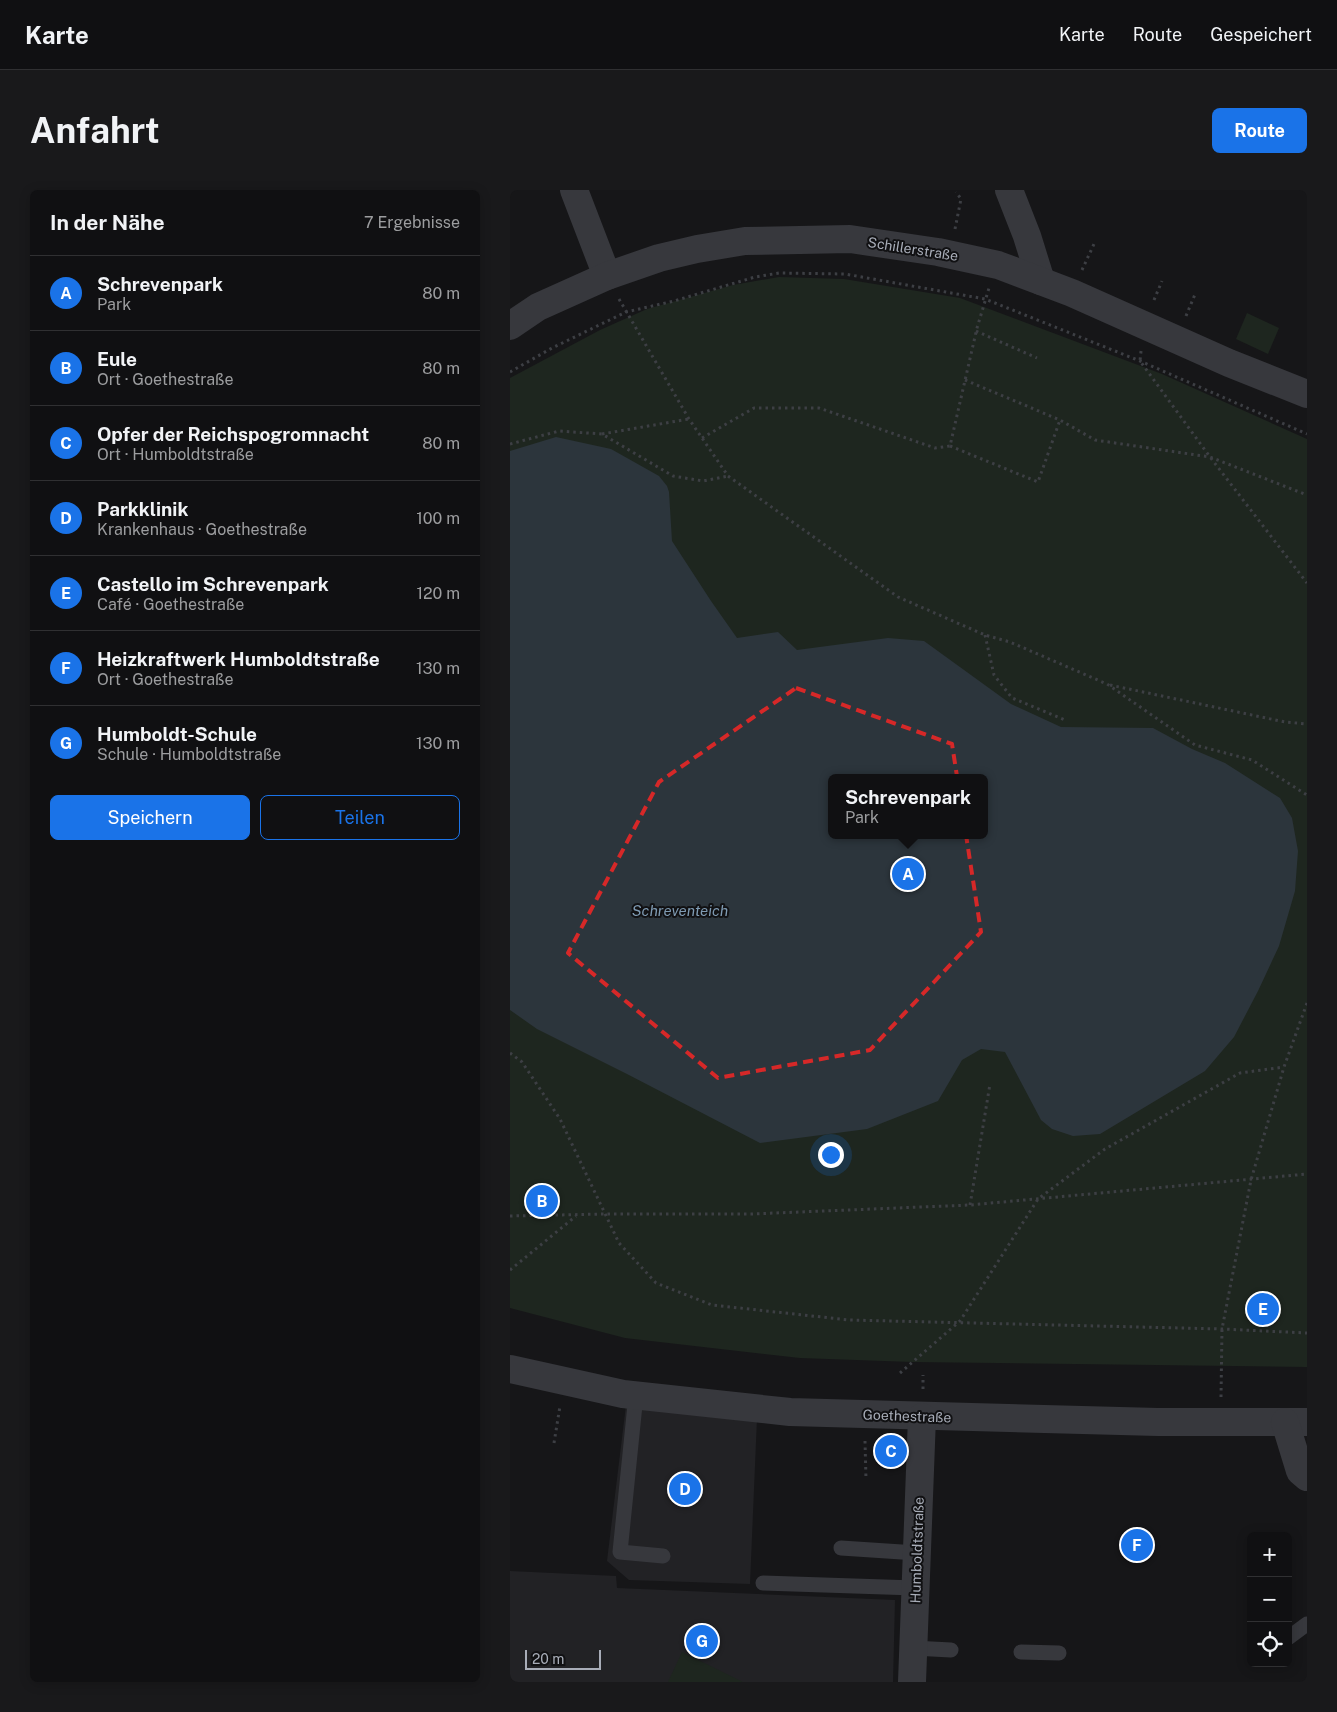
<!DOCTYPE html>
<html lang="de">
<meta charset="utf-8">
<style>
:root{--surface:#101012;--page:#19191b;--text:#f1f3f6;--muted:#9c9d9f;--line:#303032;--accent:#1a73e8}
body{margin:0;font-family:"Public Sans",sans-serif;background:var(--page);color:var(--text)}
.controls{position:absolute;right:15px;bottom:15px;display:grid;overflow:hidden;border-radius:8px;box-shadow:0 2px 12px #0003}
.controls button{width:45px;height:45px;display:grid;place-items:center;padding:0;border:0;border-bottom:1px solid var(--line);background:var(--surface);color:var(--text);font:25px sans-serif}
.scale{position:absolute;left:15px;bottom:12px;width:76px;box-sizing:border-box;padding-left:5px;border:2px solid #a8adb8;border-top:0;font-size:14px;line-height:18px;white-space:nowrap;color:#a8adb8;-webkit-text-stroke:4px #111113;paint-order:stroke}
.you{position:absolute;left:320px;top:964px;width:18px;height:18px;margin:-12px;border:4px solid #fff;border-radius:50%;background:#1a73e8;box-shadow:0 0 0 8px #1a73e833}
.badge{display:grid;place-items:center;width:32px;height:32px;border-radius:50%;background:var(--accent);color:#fff;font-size:16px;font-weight:700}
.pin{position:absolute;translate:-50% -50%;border:2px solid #fff;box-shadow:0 1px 5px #0006}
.popup{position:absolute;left:318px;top:584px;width:160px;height:65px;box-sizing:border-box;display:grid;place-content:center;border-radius:8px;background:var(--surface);filter:drop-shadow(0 1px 4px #0005);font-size:16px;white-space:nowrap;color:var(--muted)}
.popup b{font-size:19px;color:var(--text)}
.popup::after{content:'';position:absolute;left:50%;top:100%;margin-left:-10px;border:10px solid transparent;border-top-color:var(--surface)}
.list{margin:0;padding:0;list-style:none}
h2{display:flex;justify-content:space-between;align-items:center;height:65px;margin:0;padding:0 20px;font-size:21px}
h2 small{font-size:16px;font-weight:400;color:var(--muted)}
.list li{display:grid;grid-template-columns:32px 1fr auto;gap:15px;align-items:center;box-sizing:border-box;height:75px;padding:0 20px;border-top:1px solid var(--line)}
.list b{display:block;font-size:19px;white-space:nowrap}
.list p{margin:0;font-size:16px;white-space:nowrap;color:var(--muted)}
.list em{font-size:16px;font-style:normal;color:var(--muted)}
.actions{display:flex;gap:10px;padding:15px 20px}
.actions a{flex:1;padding:11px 0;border:1px solid var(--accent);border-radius:8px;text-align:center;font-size:18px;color:var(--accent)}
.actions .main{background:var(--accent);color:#fff}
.icon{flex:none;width:28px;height:28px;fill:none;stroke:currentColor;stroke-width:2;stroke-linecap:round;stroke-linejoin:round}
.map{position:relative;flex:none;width:797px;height:1492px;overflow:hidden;border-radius:8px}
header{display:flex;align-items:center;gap:30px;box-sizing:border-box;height:70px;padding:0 25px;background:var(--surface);border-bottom:1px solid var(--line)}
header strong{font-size:24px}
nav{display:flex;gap:28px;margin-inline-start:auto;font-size:18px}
.intro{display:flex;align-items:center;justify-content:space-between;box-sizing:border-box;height:120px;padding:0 30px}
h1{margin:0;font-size:35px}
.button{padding:12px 22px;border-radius:8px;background:var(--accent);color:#fff;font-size:18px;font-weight:700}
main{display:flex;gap:30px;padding:0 30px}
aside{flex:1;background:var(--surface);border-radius:8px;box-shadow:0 2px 12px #0003}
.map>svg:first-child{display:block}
.built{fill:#222225}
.green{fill:#1e261f;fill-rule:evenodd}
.water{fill:#2c353c;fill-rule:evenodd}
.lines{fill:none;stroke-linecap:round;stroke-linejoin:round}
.path{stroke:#3d3f44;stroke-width:3;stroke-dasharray:2.5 4;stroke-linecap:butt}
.service{stroke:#37383d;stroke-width:15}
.minor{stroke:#37383d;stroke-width:28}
.marked{fill:none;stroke:#d62828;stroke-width:4;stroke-dasharray:10 6;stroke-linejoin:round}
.labels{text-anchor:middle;stroke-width:4;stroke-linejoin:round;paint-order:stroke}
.street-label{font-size:14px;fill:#a8adb8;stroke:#111113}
.water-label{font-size:15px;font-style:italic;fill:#7f9bb3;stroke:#111113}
</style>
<header>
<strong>Karte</strong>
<nav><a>Karte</a><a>Route</a><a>Gespeichert</a></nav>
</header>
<div class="intro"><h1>Anfahrt</h1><a class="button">Route</a></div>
<main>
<aside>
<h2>In der Nähe<small>7 Ergebnisse</small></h2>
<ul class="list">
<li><span class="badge">A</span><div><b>Schrevenpark</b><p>Park</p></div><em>80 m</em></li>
<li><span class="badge">B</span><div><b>Eule</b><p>Ort · Goethestraße</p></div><em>80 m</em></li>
<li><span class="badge">C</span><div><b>Opfer der Reichspogromnacht</b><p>Ort · Humboldtstraße</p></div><em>80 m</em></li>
<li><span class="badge">D</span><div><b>Parkklinik</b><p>Krankenhaus · Goethestraße</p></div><em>100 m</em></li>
<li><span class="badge">E</span><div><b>Castello im Schrevenpark</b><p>Café · Goethestraße</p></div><em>120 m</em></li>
<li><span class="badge">F</span><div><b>Heizkraftwerk Humboldtstraße</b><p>Ort · Goethestraße</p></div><em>130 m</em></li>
<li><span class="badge">G</span><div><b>Humboldt-Schule</b><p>Schule · Humboldtstraße</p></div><em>130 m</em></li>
</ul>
<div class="actions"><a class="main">Speichern</a><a>Teilen</a></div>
</aside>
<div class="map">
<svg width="797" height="1492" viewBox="0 0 797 1492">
<rect width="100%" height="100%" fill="#161618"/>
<!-- built -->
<g class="built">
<path d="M 116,1215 L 247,1228 L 240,1394 L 119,1390 L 97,1371 Z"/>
<path d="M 0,1381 L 106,1386 L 107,1398 L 385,1410 L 383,1492 L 0,1492 Z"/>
</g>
<!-- green -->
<g class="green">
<path d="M 269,87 L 334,89 L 450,108 L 652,184 L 797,249 L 797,1177 L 402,1172 L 290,1168 L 115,1148 L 0,1118 L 0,188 L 90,140 L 137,119 L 223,95 ZM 322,588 L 474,588 L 474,645 L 322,645 Z"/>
<path d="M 737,123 L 769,138 L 758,164 L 726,149 Z"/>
<path d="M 172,1462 L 233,1492 L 158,1492 Z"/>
</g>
<!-- water -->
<path class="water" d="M 46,247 L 101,259 L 149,286 L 157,296 L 159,302 L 162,351 L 201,411 L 227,448 L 268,442 L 287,460 L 378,448 L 414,451 L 501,514 L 551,537 L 643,538 L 682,559 L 715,573 L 770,608 L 782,628 L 788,661 L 785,701 L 769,756 L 748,801 L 724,847 L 695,881 L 590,944 L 563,946 L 542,939 L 531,930 L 495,862 L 471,859 L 452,870 L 428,911 L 357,939 L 250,953 L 117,884 L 27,839 L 0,820 L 0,261 ZM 322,588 L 474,588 L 474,645 L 322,645 Z"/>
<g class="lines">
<!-- path -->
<g class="path">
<path d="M 445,39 L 451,9 L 446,2"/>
<path d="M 572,80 L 584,54"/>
<path d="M 109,109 L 179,229 L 218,286 L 388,407 L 475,445 L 500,452 L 597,494 L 685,555 L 742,570 L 797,605"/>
<path d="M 644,110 L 652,91"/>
<path d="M 676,126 L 686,102"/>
<path d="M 466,141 L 527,168"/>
<path d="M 631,161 L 630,171 L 700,267 L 797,393"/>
<path d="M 0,182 L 42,158 L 116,122 L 164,111 L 245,87 L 269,83 L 335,84 L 475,109 L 630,171 L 797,244"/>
<path d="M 455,190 L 550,230 L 585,250 L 700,267 L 797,305"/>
<path d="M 92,244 L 179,229"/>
<path d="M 192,248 L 244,218 L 309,218 L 425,258 L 440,256 L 467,138 L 479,98"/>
<path d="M 0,254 L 49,241 L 92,244 L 163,286 L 193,291 L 218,286"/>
<path d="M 440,256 L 528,292 L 550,230"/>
<path d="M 475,445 L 484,485 L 502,508 L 555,530"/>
<path d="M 600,495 L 775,532 L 797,534"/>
<path d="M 0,863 L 12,872 L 50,929 L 109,1053 L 146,1093 L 202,1115 L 339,1130 L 712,1139 L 797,1143"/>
<path d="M 460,1015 L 480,894"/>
<path d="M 0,1026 L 95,1024 L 241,1024 L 460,1015 L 797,984"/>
<path d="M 0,1080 L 66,1026"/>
<path d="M 390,1183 L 450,1131 L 528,1009 L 595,959 L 730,883 L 774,877"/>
<path d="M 413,1199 L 413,1185"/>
<path d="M 711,1207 L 712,1139 L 741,990 L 774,877 L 797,813"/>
<path d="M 355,1251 L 356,1290"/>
<path d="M 44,1253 L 50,1216"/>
</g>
<!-- service -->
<g class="service">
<path d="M 126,1205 L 110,1362 L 153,1366"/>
<path d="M 331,1358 L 407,1363"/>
<path d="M 253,1393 L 405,1398"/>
<path d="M 778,1448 L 797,1434"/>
<path d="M 403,1458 L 441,1460"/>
<path d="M 511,1462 L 549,1463"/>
</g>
<!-- minor -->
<g class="minor">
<path d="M 64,0 L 97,86"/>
<path d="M 499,0 L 517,46 L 531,91"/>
<path d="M 0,136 L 28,117 L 97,86 L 149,68 L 187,59 L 235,51 L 340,49 L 428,62 L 488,75 L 562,103 L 719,173 L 797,204"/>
<path d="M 0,1179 L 113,1204 L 280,1222 L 648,1232 L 797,1232"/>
<path d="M 775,1232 L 790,1281 L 797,1287"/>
<path d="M 402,1492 L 412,1227"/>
</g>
</g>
<!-- marked area -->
<path class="marked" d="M 286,498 L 442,554 L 471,742 L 360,860 L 208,888 L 58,763 L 149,592 Z"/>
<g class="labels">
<!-- street labels -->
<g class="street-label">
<text transform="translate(403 59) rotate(9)" y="5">Schillerstraße</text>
<text transform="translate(397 1226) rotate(2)" y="5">Goethestraße</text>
<text transform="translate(407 1360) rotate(-88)" y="5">Humboldtstraße</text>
</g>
<!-- water labels -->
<g class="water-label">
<text x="170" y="726">Schreventeich</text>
</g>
</g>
</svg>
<div class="controls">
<button>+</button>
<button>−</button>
<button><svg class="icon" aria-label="locate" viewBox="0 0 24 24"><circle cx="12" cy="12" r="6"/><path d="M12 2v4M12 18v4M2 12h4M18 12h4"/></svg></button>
</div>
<div class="scale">20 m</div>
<div class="you"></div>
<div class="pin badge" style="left:398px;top:684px">A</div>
<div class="popup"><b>Schrevenpark</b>Park</div>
<div class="pin badge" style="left:32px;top:1011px">B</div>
<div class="pin badge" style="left:381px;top:1261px">C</div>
<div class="pin badge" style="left:175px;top:1299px">D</div>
<div class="pin badge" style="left:753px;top:1119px">E</div>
<div class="pin badge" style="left:627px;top:1355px">F</div>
<div class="pin badge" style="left:192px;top:1451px">G</div>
</div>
</main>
